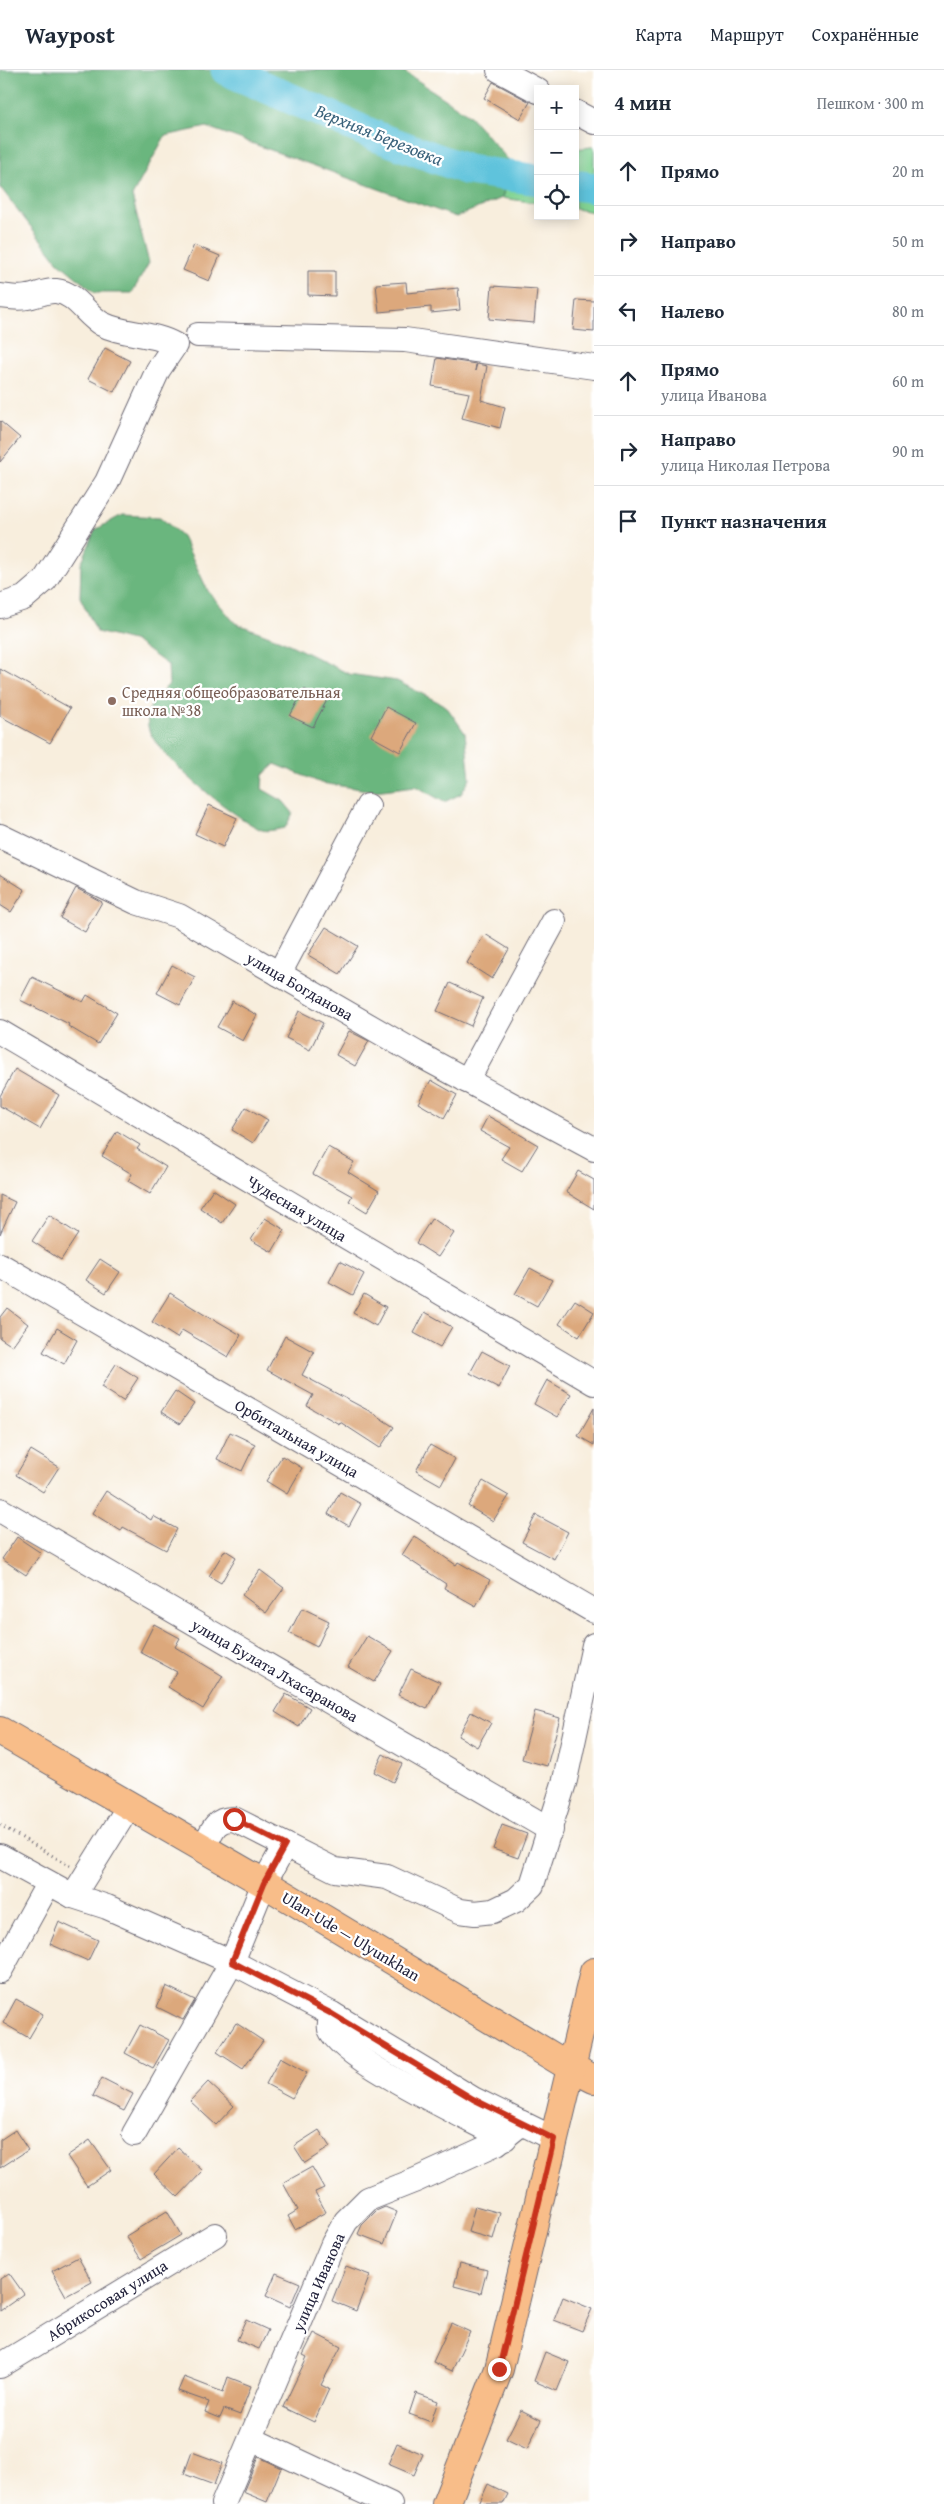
<!DOCTYPE html>
<html lang="ru">
<meta charset="utf-8">
<style>
:root{--surface:#fff;--page:#f2f2f3;--text:#1f2937;--muted:#747a83;--line:#e0e1e3}
body{margin:0;font-family:"Gentium Book Plus",serif;background:var(--page);color:var(--text)}
.controls{position:absolute;right:15px;top:15px;display:grid;overflow:hidden;border-radius:0px;box-shadow:0 2px 12px #0003}
.controls button{width:45px;height:45px;display:grid;place-items:center;padding:0;border:0;border-bottom:1px solid var(--line);background:var(--surface);color:var(--text);font:25px sans-serif}
.stop{position:absolute;width:15px;height:15px;margin:-11px;border:4px solid #c8321e;border-radius:50%;background:#fff}
.stop.end{background:#c8321e;border-color:#fff;box-shadow:0 1px 5px #0008}
.list{margin:0;padding:0;list-style:none}
h2{display:flex;justify-content:space-between;align-items:center;height:65px;margin:0;padding:0 20px;font-size:21px}
h2 small{font-size:16px;font-weight:400;color:var(--muted)}
.list li{display:grid;grid-template-columns:32px 1fr auto;gap:15px;align-items:center;box-sizing:border-box;height:70px;padding:0 20px;border-top:1px solid var(--line)}
.list b{display:block;font-size:19px;white-space:nowrap}
.list p{margin:0;font-size:16px;white-space:nowrap;color:var(--muted)}
.list em{font-size:16px;font-style:normal;color:var(--muted)}
.icon{flex:none;width:28px;height:28px;fill:none;stroke:currentColor;stroke-width:2;stroke-linecap:round;stroke-linejoin:round}
.map{position:relative;flex:none;width:594px;height:2434px;overflow:hidden}
header{display:flex;align-items:center;gap:30px;box-sizing:border-box;height:70px;padding:0 25px;background:var(--surface);border-bottom:1px solid var(--line)}
header strong{font-size:24px}
nav{display:flex;gap:28px;margin-inline-start:auto;font-size:18px}
main{display:flex}
aside{flex:1;background:var(--surface)}
.map>svg:first-child{display:block}
.green{fill:#83d494;stroke:#527b68}
.forest{fill:#6ab67e;stroke:#466c5c}
.lines{fill:none;stroke-linecap:round;stroke-linejoin:round}
.river{stroke:#5fc3dc;stroke-width:31}
.building{fill:#dca87b}
.minor-casing{stroke:#6d6974;stroke-width:26}
.major-casing{stroke:#6d6974;stroke-width:30}
.path{stroke:#6d6974;stroke-width:3;stroke-dasharray:1 4;stroke-linecap:butt}
.minor{stroke:#fff;stroke-width:24}
.major{stroke:#f8bd89;stroke-width:28}
.route{stroke:#c8321e;stroke-width:6}
.education-dot{fill:#8d6e63;stroke:#fff;stroke-width:2}
.labels{text-anchor:middle;stroke-width:4.5;stroke-linejoin:round;paint-order:stroke}
.education-label{font-size:16px;fill:#785e54;stroke:#fff;text-anchor:start}
.street-label{font-size:16px;fill:#22223b;stroke:#fff}
.water-label{font-size:18px;font-style:italic;fill:#3a627b;stroke:#fff}
</style>
<header>
<strong>Waypost</strong>
<nav><a>Карта</a><a>Маршрут</a><a>Сохранённые</a></nav>
</header>
<main>
<div class="map">
<svg width="594" height="2434" viewBox="0 0 594 2434">
<rect width="100%" height="100%" fill="#fff"/>
<filter id="ink" filterUnits="userSpaceOnUse"><feTurbulence type="fractalNoise" baseFrequency=".02" numOctaves="2"/><feDisplacementMap in="SourceGraphic" scale="10" xChannelSelector="R" yChannelSelector="G"/><feConvolveMatrix kernelMatrix="1 2 1 2 8 2 1 2 1" color-interpolation-filters="sRGB"/></filter>
<filter id="wash" filterUnits="userSpaceOnUse"><feTurbulence type="fractalNoise" baseFrequency=".0096" numOctaves="4" result="noise"/><feDisplacementMap in="SourceGraphic" scale="20" xChannelSelector="R" yChannelSelector="G"/><feGaussianBlur stdDeviation="1.12" result="paint"/><feColorMatrix in="noise" values="0 0 0 0 0 0 0 0 0 0 0 0 0 0 0 0 0 1.4 0 .05"/><feComposite in="paint" operator="in"/></filter>
<g filter="url(#wash)">
<rect width="100%" height="100%" fill="#f8eedd"/>
<!-- green -->
<g class="green">
<path d="M 591,77 L 594,77 L 594,142 L 575,139 L 575,79 Z"/>
<path d="M 511,93 L 531,103 L 538,101 L 538,133 L 502,128 Z"/>
</g>
<!-- forest -->
<g class="forest">
<path d="M 0,0 L 402,0 L 469,45 L 511,93 L 502,128 L 456,147 L 207,57 L 165,66 L 132,126 L 149,193 L 132,223 L 95,223 L 58,192 L 0,117 Z"/>
<path d="M 122,445 L 160,447 L 182,466 L 208,521 L 235,553 L 283,571 L 349,604 L 397,611 L 446,636 L 465,663 L 470,709 L 461,724 L 444,732 L 416,716 L 374,721 L 321,713 L 275,694 L 263,705 L 262,719 L 283,731 L 293,743 L 285,758 C 279,759 268,762 262,760 C 237,750 152,683 148,656 C 145,637 157,627 169,614 L 168,595 L 136,572 L 97,562 L 80,527 L 81,494 L 95,460 Z"/>
</g>
<g class="lines">
<!-- river -->
<g class="river">
<path d="M 226,0 L 378,67 L 468,100 L 538,110"/>
<path d="M 575,115 L 594,118"/>
</g>
</g>
<g id="blocks">
<!-- building -->
<g class="building">
<path d="M 493,12 L 530,32 L 520,49 L 484,28 Z"/>
<path d="M 194,175 L 220,186 L 209,211 L 183,200 Z"/>
<path d="M 308,201 L 335,201 L 335,226 L 308,225 Z"/>
<path d="M 406,212 L 407,223 L 458,218 L 460,240 L 431,243 L 431,237 L 379,242 L 376,214 Z"/>
<path d="M 492,216 L 537,219 L 534,253 L 489,249 Z"/>
<path d="M 576,230 L 594,231 L 594,262 L 573,260 Z"/>
<path d="M 105,278 L 130,291 L 114,322 L 88,309 Z"/>
<path d="M 437,288 L 476,294 L 475,301 L 477,294 L 487,296 L 481,330 L 505,337 L 500,358 L 462,348 L 469,323 L 432,316 Z"/>
<path d="M 0,351 L 20,368 L 0,392 Z"/>
<path d="M 0,599 L 70,638 L 50,673 L 0,646 Z"/>
<path d="M 304,619 L 327,630 L 313,657 L 290,646 Z"/>
<path d="M 386,637 L 416,653 L 400,682 L 371,666 Z"/>
<path d="M 209,735 L 237,748 L 223,777 L 195,764 Z"/>
<path d="M 0,804 L 25,820 L 11,842 L 0,835 Z"/>
<path d="M 76,818 L 102,832 L 85,862 L 60,848 Z"/>
<path d="M 326,857 L 358,876 L 340,904 L 308,885 Z"/>
<path d="M 485,864 L 509,879 L 492,909 L 467,893 Z"/>
<path d="M 172,895 L 195,907 L 180,935 L 157,923 Z"/>
<path d="M 32,907 L 83,932 L 87,925 L 117,943 L 98,974 L 68,956 L 69,954 L 20,930 Z"/>
<path d="M 450,913 L 483,928 L 471,956 L 437,941 Z"/>
<path d="M 232,931 L 257,945 L 243,971 L 217,957 Z"/>
<path d="M 299,941 L 323,953 L 310,980 L 286,968 Z"/>
<path d="M 349,961 L 369,971 L 355,996 L 336,985 Z"/>
<path d="M 15,999 L 59,1025 L 40,1059 L 0,1036 L 0,1026 Z"/>
<path d="M 431,1010 L 457,1025 L 444,1048 L 418,1033 Z"/>
<path d="M 246,1037 L 268,1050 L 253,1073 L 232,1060 Z"/>
<path d="M 488,1046 L 538,1075 L 522,1101 L 501,1089 L 509,1077 L 480,1061 Z"/>
<path d="M 117,1061 L 140,1075 L 137,1079 L 166,1097 L 150,1124 L 128,1111 L 132,1104 L 102,1086 Z"/>
<path d="M 328,1077 L 354,1092 L 348,1102 L 379,1121 L 367,1142 L 349,1131 L 352,1126 L 313,1104 Z"/>
<path d="M 578,1101 L 594,1110 L 594,1139 L 566,1122 Z"/>
<path d="M 213,1119 L 235,1134 L 222,1153 L 200,1138 Z"/>
<path d="M 0,1125 L 15,1132 L 0,1164 Z"/>
<path d="M 49,1145 L 78,1164 L 61,1190 L 32,1171 Z"/>
<path d="M 265,1148 L 285,1160 L 272,1182 L 251,1170 Z"/>
<path d="M 432,1148 L 454,1163 L 438,1187 L 416,1173 Z"/>
<path d="M 100,1189 L 120,1202 L 106,1223 L 86,1210 Z"/>
<path d="M 340,1191 L 364,1204 L 353,1225 L 329,1212 Z"/>
<path d="M 530,1198 L 552,1210 L 537,1236 L 515,1224 Z"/>
<path d="M 170,1223 L 211,1249 L 212,1248 L 241,1265 L 228,1287 L 182,1260 L 177,1268 L 152,1252 Z"/>
<path d="M 364,1224 L 386,1237 L 376,1256 L 353,1243 Z"/>
<path d="M 575,1230 L 594,1242 L 579,1267 L 559,1254 Z"/>
<path d="M 7,1238 L 28,1254 L 12,1276 L 0,1268 L 0,1247 Z"/>
<path d="M 425,1242 L 452,1257 L 440,1277 L 414,1263 Z"/>
<path d="M 57,1258 L 77,1270 L 64,1294 L 43,1282 Z"/>
<path d="M 285,1266 L 314,1282 L 302,1305 L 371,1342 L 394,1357 L 380,1378 L 340,1352 L 339,1354 L 307,1336 L 313,1325 L 267,1300 Z"/>
<path d="M 482,1281 L 510,1296 L 499,1318 L 470,1303 Z"/>
<path d="M 116,1294 L 138,1308 L 123,1331 L 101,1317 Z"/>
<path d="M 547,1310 L 571,1324 L 557,1347 L 534,1334 Z"/>
<path d="M 175,1321 L 194,1334 L 180,1354 L 161,1342 Z"/>
<path d="M 594,1338 L 594,1375 L 578,1366 Z"/>
<path d="M 230,1362 L 255,1374 L 242,1401 L 217,1389 Z"/>
<path d="M 430,1375 L 455,1389 L 441,1415 L 416,1401 Z"/>
<path d="M 31,1380 L 59,1397 L 43,1422 L 16,1405 Z"/>
<path d="M 282,1386 L 302,1398 L 287,1424 L 266,1411 Z"/>
<path d="M 483,1411 L 509,1426 L 493,1451 L 468,1436 Z"/>
<path d="M 106,1421 L 151,1450 L 153,1446 L 177,1459 L 166,1480 L 123,1457 L 121,1461 L 92,1443 Z"/>
<path d="M 340,1422 L 361,1434 L 349,1456 L 328,1444 Z"/>
<path d="M 536,1445 L 568,1462 L 554,1489 L 522,1472 Z"/>
<path d="M 414,1466 L 456,1495 L 458,1492 L 490,1510 L 476,1536 L 444,1518 L 446,1514 L 402,1485 Z"/>
<path d="M 17,1467 L 41,1483 L 26,1505 L 2,1489 Z"/>
<path d="M 225,1480 L 236,1487 L 221,1513 L 209,1506 Z"/>
<path d="M 260,1500 L 284,1518 L 266,1543 L 242,1525 Z"/>
<path d="M 302,1538 L 329,1551 L 317,1577 L 289,1563 Z"/>
<path d="M 154,1554 L 180,1568 L 175,1577 L 223,1606 L 203,1639 L 168,1617 L 177,1602 L 140,1582 Z"/>
<path d="M 367,1566 L 393,1581 L 374,1612 L 348,1597 Z"/>
<path d="M 411,1599 L 440,1612 L 427,1639 L 398,1625 Z"/>
<path d="M 286,1624 L 310,1638 L 299,1657 L 275,1642 Z"/>
<path d="M 535,1641 L 560,1648 L 547,1696 L 522,1689 Z"/>
<path d="M 471,1642 L 491,1653 L 477,1677 L 458,1666 Z"/>
<path d="M 383,1684 L 402,1694 L 393,1712 L 374,1702 Z"/>
<path d="M 502,1755 L 527,1764 L 518,1788 L 493,1779 Z"/>
<path d="M 59,1852 L 98,1870 L 88,1891 L 50,1874 Z"/>
<path d="M 166,1916 L 195,1930 L 183,1950 L 157,1937 Z"/>
<path d="M 16,1929 L 43,1944 L 29,1968 L 3,1953 Z"/>
<path d="M 236,1953 L 263,1971 L 243,1999 L 217,1982 Z"/>
<path d="M 140,1955 L 169,1970 L 153,1998 L 125,1983 Z"/>
<path d="M 280,1988 L 307,2003 L 292,2028 L 266,2014 Z"/>
<path d="M 102,2008 L 133,2024 L 124,2041 L 93,2026 Z"/>
<path d="M 208,2012 L 234,2036 L 216,2055 L 190,2031 Z"/>
<path d="M 15,2060 L 28,2080 L 0,2098 L 0,2070 Z"/>
<path d="M 319,2060 L 330,2077 L 305,2093 L 294,2076 Z"/>
<path d="M 90,2070 L 111,2100 L 87,2116 L 67,2086 Z"/>
<path d="M 178,2078 L 203,2101 L 178,2127 L 154,2104 Z"/>
<path d="M 312,2097 L 324,2118 L 315,2122 L 326,2142 L 295,2159 L 288,2146 L 298,2140 L 283,2113 Z"/>
<path d="M 475,2136 L 500,2143 L 493,2169 L 468,2162 Z"/>
<path d="M 385,2137 L 397,2142 L 384,2174 L 358,2164 L 362,2155 L 376,2141 Z"/>
<path d="M 167,2141 L 181,2165 L 141,2189 L 126,2166 Z"/>
<path d="M 78,2187 L 92,2212 L 66,2226 L 52,2201 Z"/>
<path d="M 460,2193 L 487,2200 L 481,2223 L 454,2216 Z"/>
<path d="M 346,2196 L 370,2205 L 356,2241 L 332,2231 Z"/>
<path d="M 9,2203 L 24,2224 L 0,2241 L 0,2209 Z"/>
<path d="M 276,2203 L 300,2213 L 290,2237 L 266,2226 Z"/>
<path d="M 563,2227 L 592,2239 L 582,2261 L 554,2250 Z"/>
<path d="M 246,2250 L 268,2260 L 259,2279 L 237,2270 Z"/>
<path d="M 451,2253 L 470,2262 L 452,2301 L 433,2292 Z"/>
<path d="M 314,2263 L 341,2277 L 321,2315 L 329,2319 L 314,2352 L 283,2337 L 307,2287 L 303,2285 Z"/>
<path d="M 545,2282 L 569,2292 L 557,2321 L 534,2311 Z"/>
<path d="M 184,2307 L 223,2322 L 228,2307 L 251,2316 L 240,2345 L 224,2339 L 220,2348 L 205,2342 L 209,2332 L 178,2321 Z"/>
<path d="M 416,2323 L 438,2331 L 431,2352 L 409,2344 Z"/>
<path d="M 521,2340 L 541,2350 L 527,2379 L 506,2369 Z"/>
<path d="M 397,2373 L 423,2384 L 414,2405 L 388,2394 Z"/>
<path d="M 192,2382 L 222,2393 L 214,2415 L 184,2404 Z"/>
<path d="M 258,2387 L 281,2398 L 267,2432 L 243,2422 Z"/>
<path d="M 488,2414 L 508,2424 L 503,2434 L 479,2434 Z"/>
</g>
</g>
</g>
<g filter="url(#ink)">
<use href="#blocks" fill-opacity="0" stroke="#6d6974" stroke-width="1"/>
<g class="lines">
<!-- minor casing -->
<g class="minor-casing">
<g id="minor">
<path d="M 499,0 L 538,21"/>
<path d="M 575,42 L 594,52"/>
<path d="M 0,226 C 8,227 19,229 27,227 C 37,226 45,220 56,221 C 76,223 86,245 102,254 C 126,266 153,262 175,275 L 158,300 L 107,412 L 45,510 L 24,528 L 0,536"/>
<path d="M 198,265 L 405,270 L 594,297"/>
<path d="M 0,766 L 136,832 L 179,846 L 416,983 L 594,1079"/>
<path d="M 279,904 L 368,736"/>
<path d="M 0,962 L 594,1313"/>
<path d="M 467,1011 L 554,851"/>
<path d="M 0,1195 L 594,1541"/>
<path d="M 0,1440 L 551,1760"/>
<path d="M 204,1778 C 211,1763 214,1748 234,1749 L 335,1800 L 387,1807 L 460,1841 L 475,1843 L 493,1841 L 516,1830 L 532,1815 L 565,1710 L 594,1575"/>
<path d="M 0,1786 L 73,1826 L 107,1837 L 232,1892 L 332,1944 C 330,1949 329,1953 330,1959 C 341,1989 472,2050 505,2068"/>
<path d="M 73,1826 L 129,1736"/>
<path d="M 0,1901 L 48,1814"/>
<path d="M 332,1944 L 473,2029 L 554,2069"/>
<path d="M 134,2064 L 232,1892 L 264,1813 L 285,1775"/>
<path d="M 0,2296 L 215,2165"/>
<path d="M 251,2369 L 390,2434"/>
<path d="M 223,2434 L 333,2174 L 346,2151 L 368,2129 L 416,2110 L 497,2073 L 522,2053"/>
</g>
</g>
<!-- major casing -->
<g class="major-casing">
<g id="major">
<path d="M 0,1661 L 264,1813 L 570,1997 L 594,2009"/>
<path d="M 446,2434 L 499,2299 L 594,1902"/>
</g>
</g>
<!-- path -->
<path class="path" d="M 0,1755 L 70,1796"/>
<!-- minor -->
<use href="#minor" class="minor"/>
<!-- major -->
<use href="#major" class="major"/>
</g>
</g>
<g class="lines" filter="url(#ink)">
<!-- route -->
<path class="route" d="M 234,1749 L 285,1775 L 264,1813 L 232,1892 L 332,1944 L 473,2029 L 554,2069 L 499,2299"/>
</g>
<!-- markers -->
<circle class="education-dot" cx="112" cy="631" r="5"/>
<g class="labels">
<!-- education labels -->
<g class="education-label">
<text x="122" y="628">Средняя общеобразовательная<tspan x="122" dy="18">школа №38</tspan></text>
</g>
<!-- street labels -->
<g class="street-label">
<text transform="translate(300 916) rotate(30)" y="6">улица Богданова</text>
<text transform="translate(297 1138) rotate(31)" y="6">Чудесная улица</text>
<text transform="translate(297 1368) rotate(30)" y="6">Орбитальная улица</text>
<text transform="translate(275 1600) rotate(30)" y="6">улица Булата Лхасаранова</text>
<text transform="translate(351 1866) rotate(31)" y="6">Ulan-Ude — Ulyunkhan</text>
<text transform="translate(318 2212) rotate(-66)" y="6">улица Иванова</text>
<text transform="translate(107 2230) rotate(-32)" y="6">Абрикосовая улица</text>
</g>
<!-- water labels -->
<g class="water-label">
<text transform="translate(379 65) rotate(22)" y="6">Верхняя Березовка</text>
</g>
</g>
</svg>
<div class="controls">
<button>+</button>
<button>−</button>
<button><svg class="icon" aria-label="locate" viewBox="0 0 24 24"><circle cx="12" cy="12" r="6"/><path d="M12 2v4M12 18v4M2 12h4M18 12h4"/></svg></button>
</div>
<div class="stop" style="left:234px;top:1749px"></div>
<div class="stop end" style="left:499px;top:2299px"></div>
</div>
<aside>
<h2>4 мин<small>Пешком · 300 m</small></h2>
<ul class="list">
<li><svg class="icon" aria-label="ahead" viewBox="0 0 24 24"><path d="M12 20V5M6 11l6-6 6 6"/></svg><div><b>Прямо</b></div><em>20 m</em></li>
<li><svg class="icon" aria-label="right" viewBox="0 0 24 24"><path d="M7 20v-9h11M14 6l5 5-5 5"/></svg><div><b>Направо</b></div><em>50 m</em></li>
<li><svg class="icon" aria-label="left" viewBox="0 0 24 24"><path d="M17 20v-9H6M10 6l-5 5 5 5"/></svg><div><b>Налево</b></div><em>80 m</em></li>
<li><svg class="icon" aria-label="ahead" viewBox="0 0 24 24"><path d="M12 20V5M6 11l6-6 6 6"/></svg><div><b>Прямо</b><p>улица Иванова</p></div><em>60 m</em></li>
<li><svg class="icon" aria-label="right" viewBox="0 0 24 24"><path d="M7 20v-9h11M14 6l5 5-5 5"/></svg><div><b>Направо</b><p>улица Николая Петрова</p></div><em>90 m</em></li>
<li><svg class="icon" aria-label="arrive" viewBox="0 0 24 24"><path d="M6 21V4h12l-3 4 3 4H6"/></svg><div><b>Пункт назначения</b></div></li>
</ul>
</aside>
</main>
